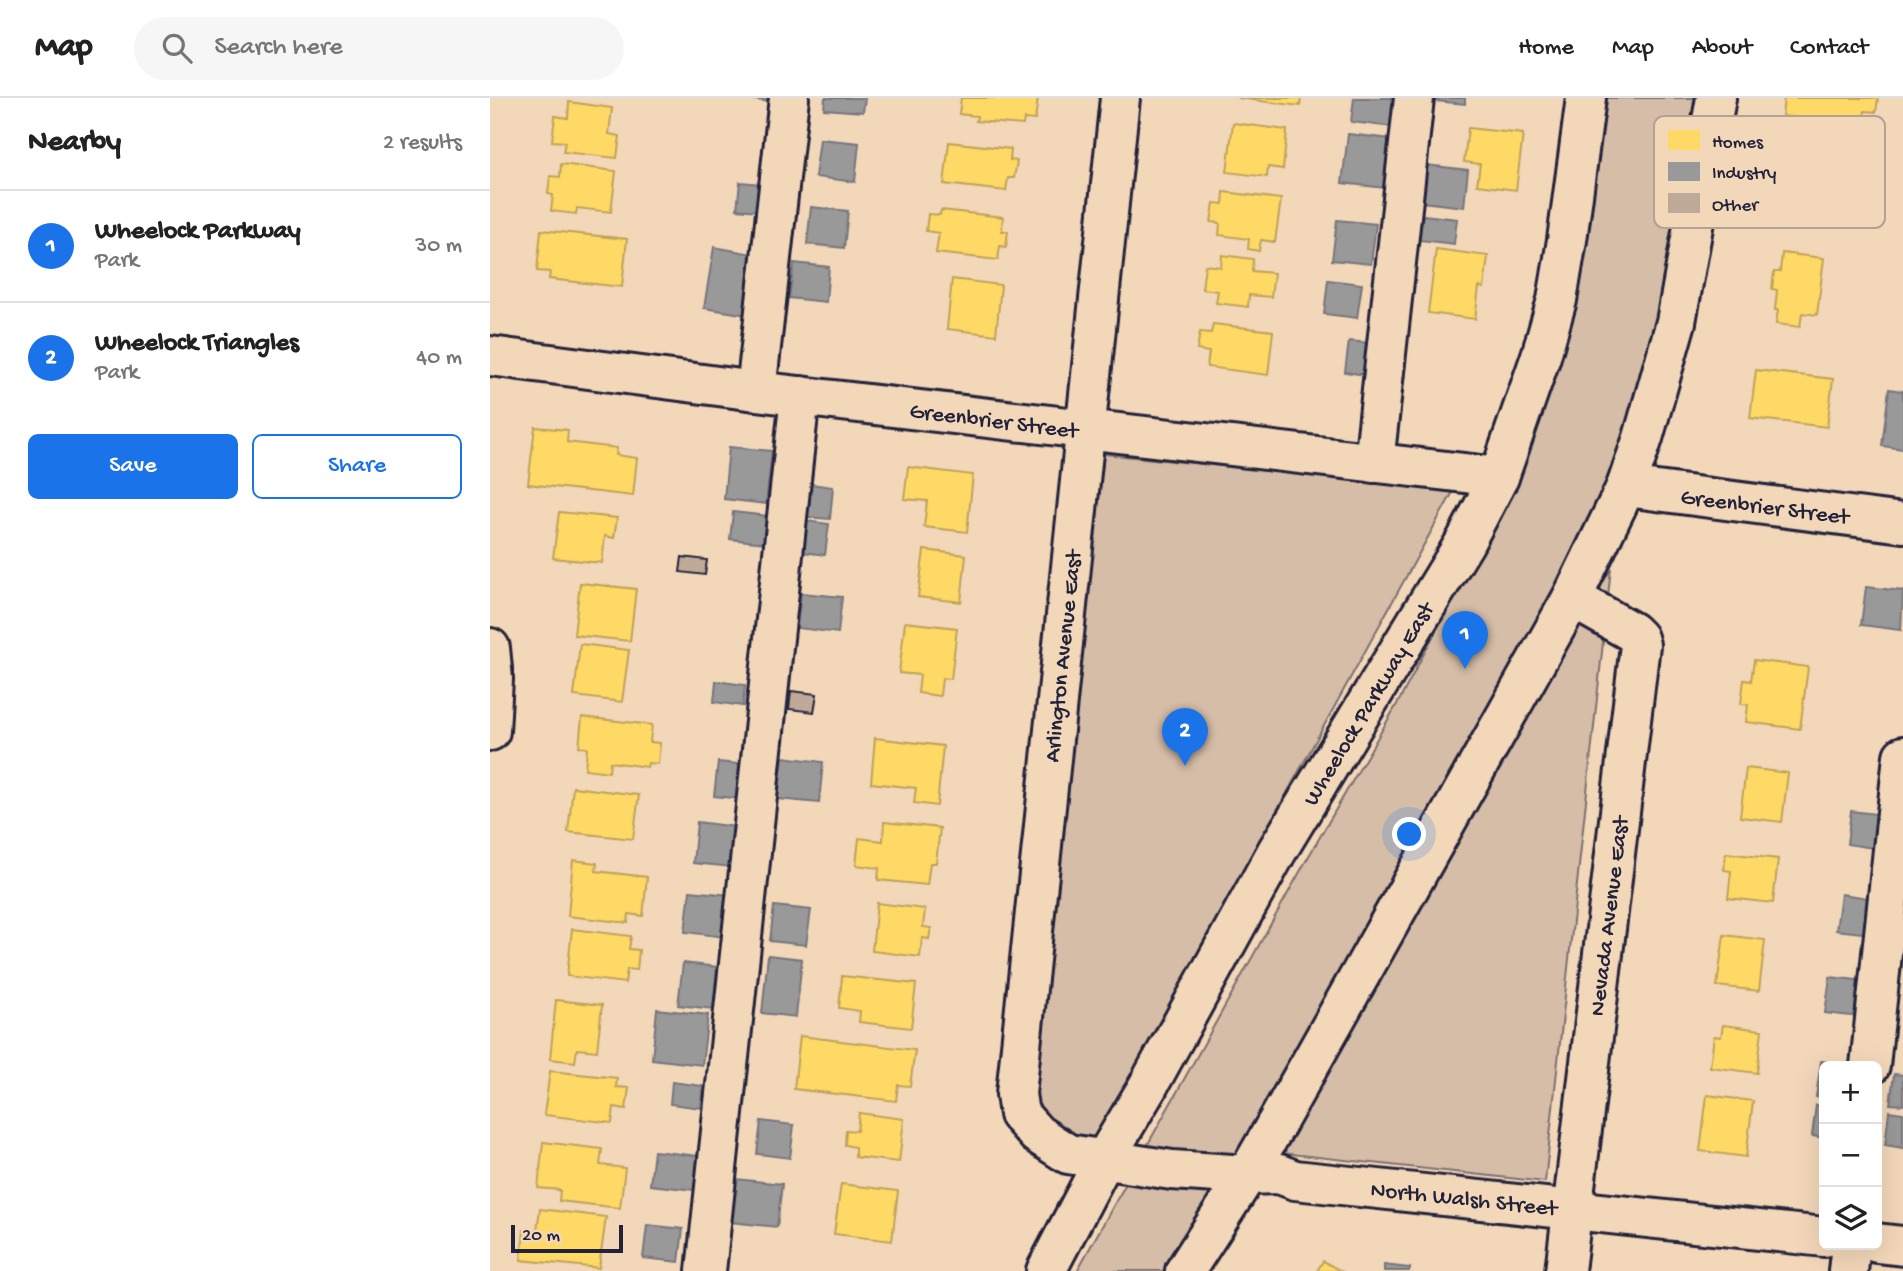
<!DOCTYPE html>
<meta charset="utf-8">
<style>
:root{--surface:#fff;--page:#f6f6f6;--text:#222;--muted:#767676;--line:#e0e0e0;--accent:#1a73e8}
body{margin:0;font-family:"Gochi Hand",sans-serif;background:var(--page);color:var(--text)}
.controls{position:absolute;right:21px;bottom:21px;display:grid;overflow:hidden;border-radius:10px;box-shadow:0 7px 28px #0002}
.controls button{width:63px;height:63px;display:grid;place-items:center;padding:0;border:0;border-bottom:2px solid var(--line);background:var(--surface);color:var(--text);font:35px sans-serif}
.scale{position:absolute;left:21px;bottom:18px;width:112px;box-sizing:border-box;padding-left:7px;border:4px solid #22223b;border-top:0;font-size:19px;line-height:24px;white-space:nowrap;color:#22223b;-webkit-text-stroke:5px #f3d7b9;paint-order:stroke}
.you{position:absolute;left:920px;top:737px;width:24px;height:24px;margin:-18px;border:5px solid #fff;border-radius:50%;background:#1a73e8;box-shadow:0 0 0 10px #1a73e833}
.badge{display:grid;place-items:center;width:46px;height:46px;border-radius:50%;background:var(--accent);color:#fff;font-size:23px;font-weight:700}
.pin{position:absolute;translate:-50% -58px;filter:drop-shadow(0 2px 4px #0008)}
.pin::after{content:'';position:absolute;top:37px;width:24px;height:21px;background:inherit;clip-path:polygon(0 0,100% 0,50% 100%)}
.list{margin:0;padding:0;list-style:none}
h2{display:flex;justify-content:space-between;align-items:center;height:91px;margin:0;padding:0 28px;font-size:30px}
h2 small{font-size:23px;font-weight:400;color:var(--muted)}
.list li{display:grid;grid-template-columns:46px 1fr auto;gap:21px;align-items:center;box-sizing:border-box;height:112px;padding:0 28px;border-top:2px solid var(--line)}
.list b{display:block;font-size:26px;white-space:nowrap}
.list p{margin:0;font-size:23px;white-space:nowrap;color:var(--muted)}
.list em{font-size:23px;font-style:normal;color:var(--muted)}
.actions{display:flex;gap:14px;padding:21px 28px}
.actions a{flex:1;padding:16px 0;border:2px solid var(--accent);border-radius:10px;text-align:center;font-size:24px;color:var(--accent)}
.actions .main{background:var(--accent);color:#fff}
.icon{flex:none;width:38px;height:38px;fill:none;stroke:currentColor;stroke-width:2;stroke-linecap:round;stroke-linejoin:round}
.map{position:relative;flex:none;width:1413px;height:1173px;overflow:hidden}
header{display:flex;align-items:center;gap:42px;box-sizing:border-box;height:98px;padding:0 35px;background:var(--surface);border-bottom:2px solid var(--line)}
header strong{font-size:33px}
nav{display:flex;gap:38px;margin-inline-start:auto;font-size:24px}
.search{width:490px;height:63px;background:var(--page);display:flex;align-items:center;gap:18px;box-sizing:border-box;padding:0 24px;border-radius:38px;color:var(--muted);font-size:26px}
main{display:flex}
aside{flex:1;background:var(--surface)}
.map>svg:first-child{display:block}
.green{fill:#d5bda7;stroke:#7c7071;stroke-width:2}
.homes{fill:#ffd966;stroke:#bda259;stroke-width:2}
.industry{fill:#999;stroke:#75757d;stroke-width:2}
.building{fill:#bfaa9a;stroke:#22223b;stroke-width:2}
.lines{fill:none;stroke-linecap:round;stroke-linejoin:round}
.minor-casing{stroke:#22223b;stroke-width:44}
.minor{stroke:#f3d7b9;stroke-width:38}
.labels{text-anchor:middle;stroke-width:7;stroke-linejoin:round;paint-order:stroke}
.street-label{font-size:23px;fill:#22223b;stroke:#f3d7b9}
.key{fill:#f3d7b9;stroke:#b4a193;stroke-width:2}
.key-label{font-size:19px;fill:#22223b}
</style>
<header>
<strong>Map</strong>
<div class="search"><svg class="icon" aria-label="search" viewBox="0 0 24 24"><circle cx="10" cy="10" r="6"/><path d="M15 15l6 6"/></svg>Search here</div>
<nav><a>Home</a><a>Map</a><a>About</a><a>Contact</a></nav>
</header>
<main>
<aside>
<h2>Nearby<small>2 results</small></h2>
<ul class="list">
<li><span class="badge">1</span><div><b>Wheelock Parkway</b><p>Park</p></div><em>30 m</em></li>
<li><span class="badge">2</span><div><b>Wheelock Triangles</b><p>Park</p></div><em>40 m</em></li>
</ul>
<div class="actions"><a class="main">Save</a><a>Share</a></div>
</aside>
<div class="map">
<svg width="1413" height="1173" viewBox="0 0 1413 1173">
<rect width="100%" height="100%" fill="#f3d7b9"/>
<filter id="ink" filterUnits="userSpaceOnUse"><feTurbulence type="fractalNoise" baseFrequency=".0143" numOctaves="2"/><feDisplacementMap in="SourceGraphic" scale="14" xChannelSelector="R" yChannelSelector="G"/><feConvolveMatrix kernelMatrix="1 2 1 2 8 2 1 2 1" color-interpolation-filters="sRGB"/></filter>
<g filter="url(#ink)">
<!-- green -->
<g class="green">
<path d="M 1112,0 L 1205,0 L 1183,168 L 1130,366 L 1095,451 L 680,1173 L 587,1173 L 816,763 L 910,601 L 1035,364 L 1076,240 Z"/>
<path d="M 614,356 L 964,392 L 605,1043 L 560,1035 L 544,1002 L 568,750 Z"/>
<path d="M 1121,470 L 1055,1084 L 791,1055 Z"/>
</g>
<!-- homes -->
<g class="homes">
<path d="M 471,0 L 548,0 L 545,22 L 534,21 L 533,27 L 486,23 L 487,18 L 469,16 Z"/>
<path d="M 748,0 L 811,0 L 810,8 Z"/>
<path d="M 1294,0 L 1388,0 L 1386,14 L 1375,13 L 1373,28 L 1292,18 Z"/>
<path d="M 79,4 L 122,10 L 119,36 L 130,38 L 127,60 L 73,54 L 75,44 L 62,43 L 65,18 L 78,20 Z"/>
<path d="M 743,25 L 797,32 L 793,71 L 778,69 L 777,79 L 737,74 Z"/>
<path d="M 978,30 L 1033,36 L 1026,92 L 987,87 L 990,66 L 974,64 Z"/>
<path d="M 459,44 L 521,51 L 520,62 L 527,63 L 524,80 L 518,80 L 516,93 L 454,86 Z"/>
<path d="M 71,66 L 126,73 L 121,114 L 87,110 L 86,116 L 61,113 L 63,97 L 58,96 L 60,78 L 70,79 Z"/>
<path d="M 734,94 L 791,101 L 785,144 L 771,142 L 769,153 L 758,151 L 759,141 L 729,137 L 730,125 L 721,124 L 724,105 L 733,106 Z"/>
<path d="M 451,112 L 513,119 L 512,133 L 518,133 L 516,149 L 510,148 L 508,162 L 446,155 L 449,135 L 436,133 L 438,116 L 450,117 Z"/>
<path d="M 51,132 L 137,141 L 132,189 L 59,181 L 60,174 L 47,173 Z"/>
<path d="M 946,151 L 998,158 L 994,190 L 989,189 L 985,221 L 938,215 Z"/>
<path d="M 1292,155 L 1334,160 L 1327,217 L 1312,215 L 1310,229 L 1286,226 L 1288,212 L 1285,212 L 1287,192 L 1282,191 L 1284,174 L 1290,174 Z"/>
<path d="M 732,157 L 763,161 L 762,173 L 784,175 L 781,199 L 759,197 L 758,209 L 726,205 L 728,193 L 712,191 L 715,167 L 731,169 Z"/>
<path d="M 462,181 L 511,187 L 506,237 L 457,231 Z"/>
<path d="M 723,226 L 783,233 L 778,277 L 717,269 L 719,254 L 707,252 L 710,234 L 721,235 Z"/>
<path d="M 1266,272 L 1343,281 L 1337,329 L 1260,320 Z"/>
<path d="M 45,329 L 78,332 L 77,344 L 127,350 L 126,357 L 147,360 L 143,398 L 38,386 Z"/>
<path d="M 418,369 L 483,377 L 477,434 L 434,429 L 437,403 L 414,401 Z"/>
<path d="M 69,414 L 127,420 L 124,440 L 115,438 L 112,465 L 63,460 Z"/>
<path d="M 434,452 L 476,457 L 471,504 L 428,499 Z"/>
<path d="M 90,485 L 146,491 L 140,543 L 84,537 Z"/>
<path d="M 415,524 L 467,530 L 461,581 L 452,580 L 450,598 L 428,595 L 430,577 L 409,575 Z"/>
<path d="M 90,546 L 139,552 L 132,604 L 84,598 Z"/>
<path d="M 1264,562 L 1318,569 L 1310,631 L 1256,624 L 1258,607 L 1251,606 L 1254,582 L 1261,583 Z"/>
<path d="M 92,619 L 162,627 L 160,644 L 170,645 L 168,666 L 158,665 L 157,669 L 120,664 L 119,674 L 95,671 L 97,650 L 89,649 Z"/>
<path d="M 385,640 L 453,648 L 447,708 L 424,705 L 426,690 L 381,685 Z"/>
<path d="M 1256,670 L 1298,675 L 1292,724 L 1250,719 Z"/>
<path d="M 83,689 L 149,697 L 143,741 L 78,734 Z"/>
<path d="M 394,724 L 450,730 L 446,765 L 440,765 L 437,787 L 388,782 L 389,770 L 366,767 L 369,740 L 393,743 Z"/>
<path d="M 1236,755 L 1288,761 L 1283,805 L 1238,800 L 1241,773 L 1234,772 Z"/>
<path d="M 83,762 L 107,765 L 106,773 L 157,779 L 153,818 L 139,816 L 138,825 L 78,818 Z"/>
<path d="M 387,805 L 435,811 L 433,829 L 441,830 L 439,841 L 432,840 L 430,859 L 382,853 Z"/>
<path d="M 82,831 L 141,838 L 139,851 L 149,852 L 147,872 L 137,871 L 135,885 L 77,878 Z"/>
<path d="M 1234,837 L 1275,842 L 1269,893 L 1227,888 Z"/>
<path d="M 352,878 L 426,886 L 421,930 L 369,924 L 370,913 L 349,910 Z"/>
<path d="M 66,902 L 112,907 L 107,953 L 87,951 L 85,964 L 60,961 Z"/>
<path d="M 1233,927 L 1272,932 L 1267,975 L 1220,969 L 1224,938 L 1231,939 Z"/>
<path d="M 310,938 L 425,952 L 420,988 L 408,987 L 406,1003 L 304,991 Z"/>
<path d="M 60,973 L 127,980 L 126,989 L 139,990 L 136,1011 L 124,1009 L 122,1025 L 54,1017 Z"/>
<path d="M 1217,997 L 1263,1003 L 1256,1059 L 1210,1053 Z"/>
<path d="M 369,1015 L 414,1021 L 409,1064 L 365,1059 L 365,1049 L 355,1047 L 356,1032 L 367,1033 Z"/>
<path d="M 53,1044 L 112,1051 L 110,1067 L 135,1070 L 130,1110 L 69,1103 L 70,1092 L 48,1090 Z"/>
<path d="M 351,1086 L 408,1093 L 402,1143 L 344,1136 Z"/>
<path d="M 50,1111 L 116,1119 L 109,1170 L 31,1162 L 34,1132 L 47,1133 Z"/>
<path d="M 833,1163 L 851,1173 L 827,1173 Z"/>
</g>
<!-- industry -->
<g class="industry">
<path d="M 252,0 L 281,0 L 281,4 Z"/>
<path d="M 335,0 L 375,0 L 373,14 L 334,11 Z"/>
<path d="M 864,0 L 905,0 L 902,29 L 861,24 Z"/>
<path d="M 946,0 L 975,0 L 975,6 L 946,3 Z"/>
<path d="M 858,36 L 901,41 L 895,90 L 852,85 Z"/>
<path d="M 330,41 L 369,45 L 365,84 L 325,79 Z"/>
<path d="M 936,67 L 978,72 L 974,109 L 932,104 Z"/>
<path d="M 250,84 L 271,86 L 268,113 L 247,111 Z"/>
<path d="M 321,109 L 358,113 L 354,150 L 317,146 Z"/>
<path d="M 933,117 L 967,121 L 964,146 L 929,142 Z"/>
<path d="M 847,122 L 886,126 L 881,166 L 842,162 Z"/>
<path d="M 224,149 L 268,157 L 258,217 L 214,210 Z"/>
<path d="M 304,165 L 339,169 L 336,204 L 299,200 Z"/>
<path d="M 838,182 L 872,186 L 867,220 L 834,216 Z"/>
<path d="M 859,243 L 879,245 L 876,277 L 855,274 Z"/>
<path d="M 1399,291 L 1413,293 L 1413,351 L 1392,348 Z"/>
<path d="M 239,349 L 282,353 L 276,406 L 234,401 Z"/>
<path d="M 321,386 L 343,389 L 340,421 L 317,419 Z"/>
<path d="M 243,414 L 278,418 L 275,445 L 240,441 Z"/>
<path d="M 316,423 L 339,426 L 335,457 L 312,454 Z"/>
<path d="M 1376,489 L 1413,493 L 1411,532 L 1371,527 Z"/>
<path d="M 311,495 L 352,499 L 348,535 L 307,530 Z"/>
<path d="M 226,583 L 255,587 L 253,608 L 224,604 Z"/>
<path d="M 293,659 L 333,664 L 329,705 L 288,701 Z"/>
<path d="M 228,664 L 257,667 L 253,701 L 224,698 Z"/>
<path d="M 1361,713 L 1395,717 L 1390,751 L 1357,746 Z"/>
<path d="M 207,724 L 247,729 L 243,769 L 203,765 Z"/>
<path d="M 200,793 L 240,797 L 235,839 L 195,834 Z"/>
<path d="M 1351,796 L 1386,801 L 1381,836 L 1346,832 Z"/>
<path d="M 284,808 L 321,812 L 316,847 L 280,843 Z"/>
<path d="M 278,857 L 312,861 L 306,919 L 272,915 Z"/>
<path d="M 193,865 L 227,869 L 223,911 L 188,907 Z"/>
<path d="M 1340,879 L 1375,883 L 1370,919 L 1335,915 Z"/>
<path d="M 167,911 L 218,917 L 212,967 L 162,961 Z"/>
<path d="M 1331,963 L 1366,967 L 1334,968 L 1334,1000 L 1326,999 Z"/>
<path d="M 1404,976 L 1413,977 L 1413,1007 L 1400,1006 Z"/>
<path d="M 182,984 L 213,988 L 211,1010 L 180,1006 Z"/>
<path d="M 1326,1007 L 1334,1008 L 1334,1040 L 1322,1038 Z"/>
<path d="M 1399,1013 L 1413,1015 L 1413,1050 L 1395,1047 Z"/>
<path d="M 271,1023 L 304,1027 L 300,1060 L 267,1056 Z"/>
<path d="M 164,1053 L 208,1058 L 204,1092 L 160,1087 Z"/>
<path d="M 246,1081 L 292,1086 L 287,1129 L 241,1124 Z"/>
<path d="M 157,1127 L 193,1131 L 189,1164 L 153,1160 Z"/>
<path d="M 894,1167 L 920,1170 L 919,1173 L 894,1173 Z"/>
</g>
<!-- building -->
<g class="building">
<path d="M 192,459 L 217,462 L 215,477 L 190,474 Z"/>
<path d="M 301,593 L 327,596 L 324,614 L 299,611 Z"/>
</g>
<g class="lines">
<!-- minor casing -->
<g class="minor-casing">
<g id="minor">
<path d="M 630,0 L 526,996 L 529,1016 L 547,1036 L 578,1056 L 682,1072 L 757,1077 L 789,1076 L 805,1082 L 1334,1139"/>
<path d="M 0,258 L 266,293 L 1009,379"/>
<path d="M 266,293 L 299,0"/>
<path d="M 884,365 L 924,0"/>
<path d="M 1136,389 L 1413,425"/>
<path d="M 0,550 L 3,581 L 0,633"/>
<path d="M 1380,968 L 1413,658"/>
<path d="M 1387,1145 L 1413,1148"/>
<path d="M 216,1173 L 310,298"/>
<path d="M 556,1173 L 614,1062 L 657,990 L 787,753 L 975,444 L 1009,379 L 1051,258 L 1067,202 L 1077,142 L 1096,0"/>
<path d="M 695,1173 L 757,1077 L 788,1023 L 1082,500 L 1136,389 L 1153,340 L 1186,224 L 1226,0"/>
<path d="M 1075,1173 L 1150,547 L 1148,540 L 1142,534 L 1082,500"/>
<path d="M 1358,1173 L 1361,1147"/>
</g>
</g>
<!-- minor -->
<use href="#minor" class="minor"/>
</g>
</g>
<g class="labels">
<!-- street labels -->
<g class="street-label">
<text transform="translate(504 321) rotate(7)" y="8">Greenbrier Street</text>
<text transform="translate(1275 407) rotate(7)" y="8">Greenbrier Street</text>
<text transform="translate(571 558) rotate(-84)" y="8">Arlington Avenue East</text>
<text transform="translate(877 605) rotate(-59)" y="8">Wheelock Parkway East</text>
<text transform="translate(1117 818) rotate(-83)" y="8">Nevada Avenue East</text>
<text transform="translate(974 1099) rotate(6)" y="8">North Walsh Street</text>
</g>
</g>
<!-- legend -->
<rect x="1164" y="18" width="231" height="112" rx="10" class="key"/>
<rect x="1178" y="32" width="32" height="20" fill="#ffd966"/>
<rect x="1178" y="64" width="32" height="19" fill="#999"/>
<rect x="1178" y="95" width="32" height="20" fill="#bfaa9a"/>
<g class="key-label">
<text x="1222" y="49">Homes</text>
<text x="1222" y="80">Industry</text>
<text x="1222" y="112">Other</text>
</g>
</svg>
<div class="controls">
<button>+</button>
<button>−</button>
<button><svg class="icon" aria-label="layers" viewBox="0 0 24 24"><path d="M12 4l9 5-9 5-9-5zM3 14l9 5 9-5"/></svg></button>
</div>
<div class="scale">20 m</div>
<div class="you"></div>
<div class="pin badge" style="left:975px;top:571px">1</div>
<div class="pin badge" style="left:695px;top:668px">2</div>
</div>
</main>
